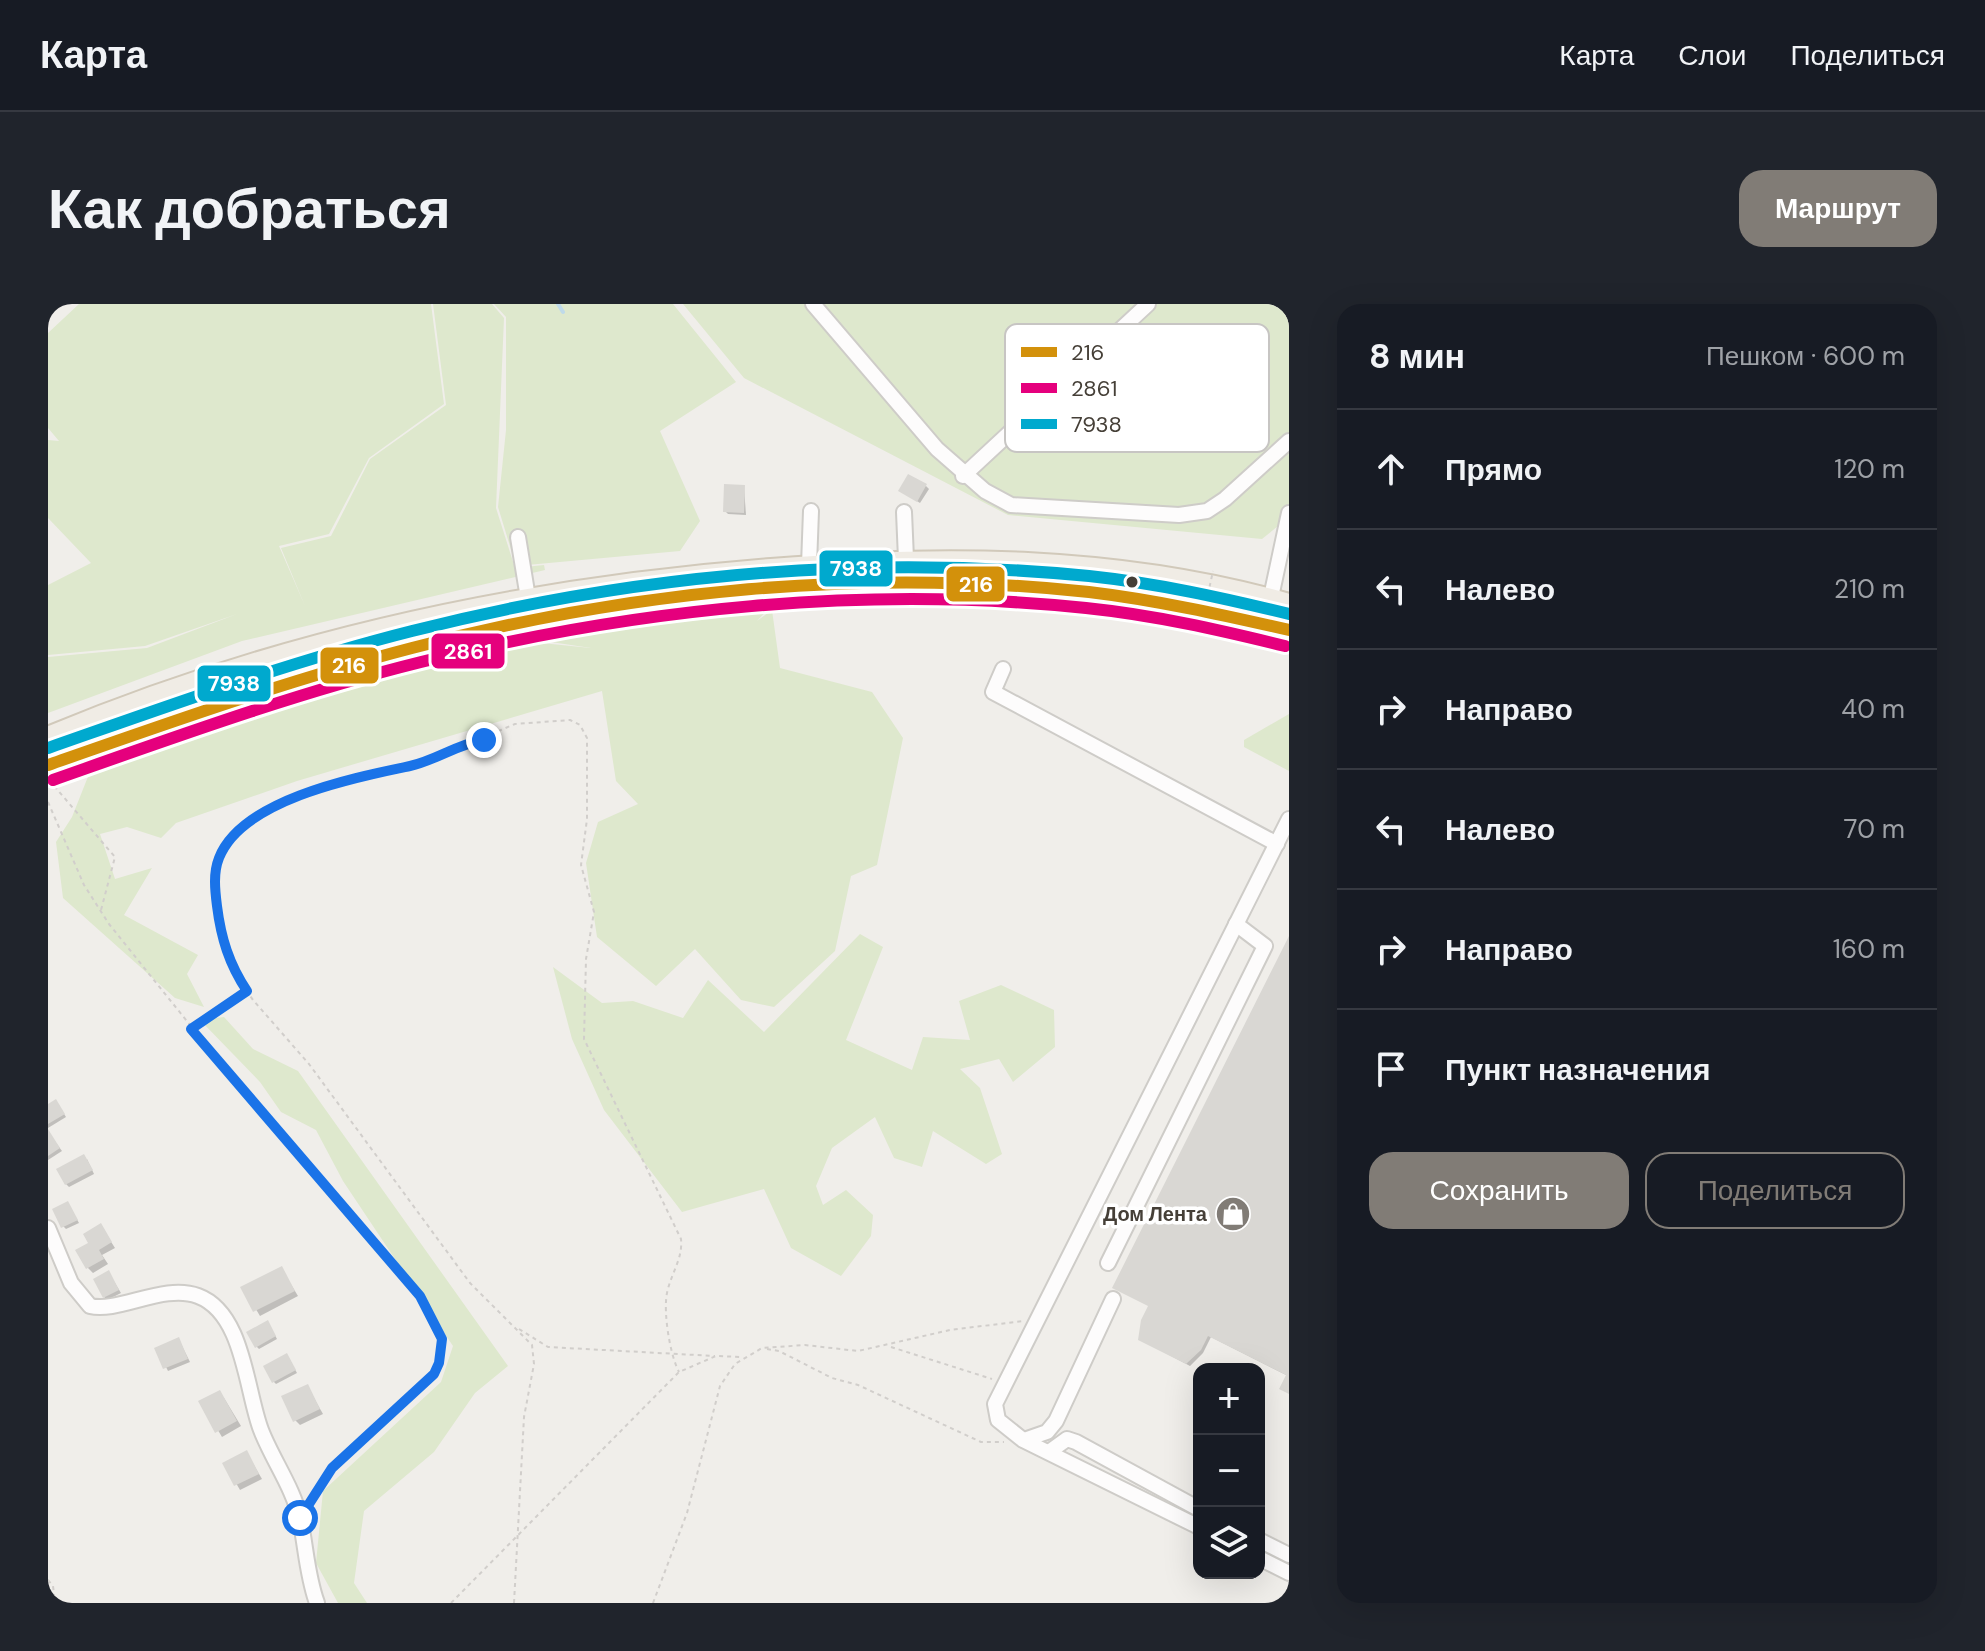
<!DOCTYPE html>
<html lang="ru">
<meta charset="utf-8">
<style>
:root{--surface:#171b24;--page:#20242c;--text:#f1f3f6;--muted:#9ea1a6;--line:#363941;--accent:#817c76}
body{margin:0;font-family:"DM Sans",sans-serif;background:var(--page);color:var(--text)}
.controls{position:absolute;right:24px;bottom:24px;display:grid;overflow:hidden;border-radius:16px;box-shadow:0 8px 32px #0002}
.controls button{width:72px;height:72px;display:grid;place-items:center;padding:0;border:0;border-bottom:2px solid var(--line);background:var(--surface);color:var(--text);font:40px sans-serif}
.stop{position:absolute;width:24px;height:24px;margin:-18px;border:6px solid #1a73e8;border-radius:50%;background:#fff}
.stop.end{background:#1a73e8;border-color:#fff;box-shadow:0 2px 8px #0008}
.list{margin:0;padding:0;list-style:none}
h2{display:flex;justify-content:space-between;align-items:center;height:104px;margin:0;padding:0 32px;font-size:34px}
h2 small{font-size:26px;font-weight:400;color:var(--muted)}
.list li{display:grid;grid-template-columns:52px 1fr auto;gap:24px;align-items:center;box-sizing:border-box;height:120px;padding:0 32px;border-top:2px solid var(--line)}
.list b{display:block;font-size:30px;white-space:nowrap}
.list em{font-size:26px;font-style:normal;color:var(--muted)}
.actions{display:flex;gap:16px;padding:24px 32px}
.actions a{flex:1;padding:18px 0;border:2px solid var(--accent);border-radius:24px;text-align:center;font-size:28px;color:var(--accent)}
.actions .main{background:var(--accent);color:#fff}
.icon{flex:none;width:44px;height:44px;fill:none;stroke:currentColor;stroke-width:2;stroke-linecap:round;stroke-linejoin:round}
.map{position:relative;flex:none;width:1241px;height:1299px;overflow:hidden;border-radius:24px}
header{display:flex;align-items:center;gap:48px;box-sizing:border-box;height:112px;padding:0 40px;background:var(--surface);border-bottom:2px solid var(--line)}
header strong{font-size:38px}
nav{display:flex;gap:44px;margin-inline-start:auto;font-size:28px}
.intro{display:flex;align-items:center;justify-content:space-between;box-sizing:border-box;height:192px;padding:0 48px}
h1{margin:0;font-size:56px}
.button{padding:20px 36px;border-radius:24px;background:var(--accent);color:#fff;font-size:28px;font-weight:700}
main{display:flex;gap:48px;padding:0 48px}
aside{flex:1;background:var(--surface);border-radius:24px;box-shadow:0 8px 32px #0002}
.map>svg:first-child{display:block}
.green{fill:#dee8cd}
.shadow{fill:#0003}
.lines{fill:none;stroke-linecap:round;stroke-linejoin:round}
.stream{stroke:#bfdae9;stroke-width:4}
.building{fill:#d9d7d3}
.minor-casing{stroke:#ceccc8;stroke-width:18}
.major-casing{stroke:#d1c9ba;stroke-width:22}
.path{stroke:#d1cecb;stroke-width:2;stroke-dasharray:4 4;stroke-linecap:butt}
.minor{stroke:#fdfcfc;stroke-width:14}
.major{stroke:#f0ece5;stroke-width:18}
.path-bridge{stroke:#d1cecb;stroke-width:2;stroke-dasharray:4 4;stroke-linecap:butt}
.bus-1-casing{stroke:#fff;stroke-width:18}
.bus-2-casing{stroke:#fff;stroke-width:18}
.bus-3-casing{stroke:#fff;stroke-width:18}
.bus-1{stroke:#d3910b;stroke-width:12}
.bus-2{stroke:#e5007d;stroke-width:12}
.bus-3{stroke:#00a9ce;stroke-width:12}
.route{stroke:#1a73e8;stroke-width:10}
.bus-dot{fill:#453f37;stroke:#fff;stroke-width:3}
.labels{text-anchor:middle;stroke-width:7;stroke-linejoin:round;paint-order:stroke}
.poi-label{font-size:20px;font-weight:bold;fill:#453f37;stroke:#fff;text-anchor:end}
.key{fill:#fff;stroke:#c7c5c3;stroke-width:2}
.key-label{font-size:22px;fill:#453f37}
.line-badge{stroke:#fff;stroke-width:3}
.badge-label{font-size:22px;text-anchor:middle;font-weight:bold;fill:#fff}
</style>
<header>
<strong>Карта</strong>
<nav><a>Карта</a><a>Слои</a><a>Поделиться</a></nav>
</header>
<div class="intro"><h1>Как добраться</h1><a class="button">Маршрут</a></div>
<main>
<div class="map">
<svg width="1241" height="1299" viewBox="0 0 1241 1299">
<rect width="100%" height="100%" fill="#f0eeea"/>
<!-- green -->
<g class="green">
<path d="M 31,0 L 383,0 L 396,100 L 321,154 L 281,230 L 231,242 L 257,302 L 233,244 L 283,232 L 322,155 L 398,101 L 385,0 L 444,0 L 456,14 L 448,204 L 467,264 L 496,261 L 497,266 L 194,337 L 0,409 L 0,353 L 99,344 L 189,310 L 97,342 L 0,351 L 0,281 L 43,259 L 0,214 L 0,136 L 11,137 L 0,124 L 0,29 Z"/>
<path d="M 446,0 L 625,0 L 688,78 L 612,127 L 652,217 L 632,247 L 468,262 L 450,203 L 458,126 L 458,13 Z"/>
<path d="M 635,0 L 1241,0 L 1241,225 L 1230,222 L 1214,235 L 960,211 L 696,74 Z"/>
<path d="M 725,300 L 709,317 L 724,306 L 732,364 L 824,388 L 855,434 L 829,561 L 803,572 L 787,647 L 726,703 L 693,696 L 647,645 L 608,682 L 549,633 L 538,559 L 550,518 L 590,500 L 568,477 L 554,387 L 249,477 L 128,519 L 113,534 L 79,523 L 52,530 L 67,575 L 104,564 L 76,611 L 150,651 L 139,670 L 156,703 L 127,694 L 15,594 L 8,538 L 24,513 L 45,460 L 169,422 L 474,337 L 543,344 L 476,334 L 555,318 Z"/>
<path d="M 1241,410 L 1241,467 L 1196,443 L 1196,436 Z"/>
<path d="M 812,630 L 835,643 L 798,736 L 864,766 L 875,733 L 922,736 L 911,697 L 953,681 L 1006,706 L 1007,743 L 965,778 L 951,755 L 912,765 L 932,784 L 954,850 L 938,860 L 885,827 L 874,863 L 846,854 L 827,813 L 784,844 L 768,882 L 775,901 L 798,886 L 825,911 L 823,932 L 793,972 L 743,944 L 716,885 L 634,908 L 556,806 L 524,735 L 505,663 L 554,699 L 585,697 L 635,714 L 660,676 L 716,728 Z"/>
<path d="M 176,713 L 205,745 L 250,767 L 460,1062 L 427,1089 L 386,1148 L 316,1207 L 306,1279 L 319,1299 L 290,1299 L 268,1259 L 275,1187 L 393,1078 L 405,1042 L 295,877 L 268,826 L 233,808 L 212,778 L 152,716 Z"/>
</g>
<!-- shadow -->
<g class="shadow">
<path d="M 878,182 L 881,185 L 872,199 L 856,189 Z"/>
<path d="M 696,183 L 698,211 L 680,210 L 677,207 Z"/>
<path d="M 1241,637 L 1241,1090 L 1240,1072 L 1163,1033 L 1155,1049 L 1142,1062 L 1093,1036 Z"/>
<path d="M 10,800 L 18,813 L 0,824 L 0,802 Z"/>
<path d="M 0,828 L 14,847 L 0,856 Z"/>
<path d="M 39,855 L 46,870 L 21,883 L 18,880 Z"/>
<path d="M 20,899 L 31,919 L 18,925 L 15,922 Z"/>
<path d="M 53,922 L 67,944 L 54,951 L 60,960 L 45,969 L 40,964 L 43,939 Z"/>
<path d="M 233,964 L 250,992 L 212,1012 L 195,984 Z"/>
<path d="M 61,969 L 73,989 L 59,996 L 56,993 Z"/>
<path d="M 222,1022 L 229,1035 L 211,1045 L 208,1042 Z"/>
<path d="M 131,1036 L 142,1058 L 120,1067 L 109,1045 Z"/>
<path d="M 239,1051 L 249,1069 L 228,1080 L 225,1077 Z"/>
<path d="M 259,1082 L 275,1110 L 252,1121 L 247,1116 Z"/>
<path d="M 176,1094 L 193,1122 L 174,1133 L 153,1098 Z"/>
<path d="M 199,1149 L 214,1175 L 192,1186 L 177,1160 Z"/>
</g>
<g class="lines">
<!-- stream -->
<path class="stream" d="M 510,0 L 515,8"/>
</g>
<!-- building -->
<g class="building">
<path d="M 860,170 L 879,180 L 869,198 L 850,187 Z"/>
<path d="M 676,180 L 697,181 L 696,209 L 675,208 Z"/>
<path d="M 1241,632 L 1241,1090 L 1231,1085 L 1238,1071 L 1160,1032 L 1153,1046 L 1138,1060 L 1090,1036 L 1093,1016 L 1100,1002 L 1064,984 Z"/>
<path d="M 8,795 L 17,810 L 0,820 L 0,800 Z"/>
<path d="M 0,825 L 12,844 L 0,852 Z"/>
<path d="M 36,850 L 45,866 L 17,881 L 8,865 Z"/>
<path d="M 20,897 L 30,916 L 13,924 L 4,905 Z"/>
<path d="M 53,919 L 64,938 L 51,946 L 56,955 L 38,965 L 27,946 L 40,939 L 35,930 Z"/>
<path d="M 234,962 L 247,987 L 205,1008 L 192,983 Z"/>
<path d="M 61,966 L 71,986 L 55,994 L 45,975 Z"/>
<path d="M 220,1016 L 228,1032 L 207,1044 L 198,1028 Z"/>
<path d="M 131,1033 L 140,1055 L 115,1065 L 106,1044 Z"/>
<path d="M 239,1049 L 248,1066 L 224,1079 L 215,1062 Z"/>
<path d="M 260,1080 L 272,1105 L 245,1118 L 233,1092 Z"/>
<path d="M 172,1086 L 189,1117 L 167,1129 L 150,1097 Z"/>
<path d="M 199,1146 L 211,1170 L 186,1182 L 174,1159 Z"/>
</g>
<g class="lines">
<!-- minor casing -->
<g class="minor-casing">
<g id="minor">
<path d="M 765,0 L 889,145 L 937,187 L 963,201 L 1131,211 L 1159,207 L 1177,195 L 1241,137"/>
<path d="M 915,172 L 1100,0"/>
<path d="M 856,208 L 858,255"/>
<path d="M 470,233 L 480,294"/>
<path d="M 761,261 L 763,207"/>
<path d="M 1223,293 L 1241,209"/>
<path d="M 955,365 L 945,388 L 1229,540"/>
<path d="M 0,924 L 23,979 L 42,1002 C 71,1009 116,979 150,992 C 196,1009 198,1087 213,1126 C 224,1155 246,1185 252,1215 C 258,1243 259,1272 269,1299"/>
<path d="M 1060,959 L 1217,642 L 1188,620"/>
<path d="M 976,1136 L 999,1128 L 1008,1117 L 1065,995"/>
<path d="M 1001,1148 L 1019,1135 L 1028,1138 L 1151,1205"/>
<path d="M 1151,1223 L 975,1136 L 950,1116 L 947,1100 L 1241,515"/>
<path d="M 1211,1236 L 1241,1251"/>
<path d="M 1211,1254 L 1241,1269"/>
</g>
</g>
<!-- major casing -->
<g class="major-casing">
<g id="major">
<path d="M 0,432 C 230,336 475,283 723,264 C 897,250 1071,251 1241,299"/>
<path d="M 0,461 C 139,412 276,363 420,330 C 675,271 987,255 1241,326"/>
</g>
</g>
<!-- path -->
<g class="path">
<path d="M 1156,324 L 1241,343"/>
<path d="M 1,476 L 67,553 L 53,606"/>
<path d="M 0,498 L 36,581 L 61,620 L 203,797 L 372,992 L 394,1035 L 391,1059 L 386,1070 L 284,1164 L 260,1199"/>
<path d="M 144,724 L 198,687"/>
<path d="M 471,1025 L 500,1043 L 667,1052"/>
<path d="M 843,1043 L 944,1075"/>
<path d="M 719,1045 L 731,1047 L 784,1074 L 810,1081 L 933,1138 L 956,1138"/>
<path d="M 0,1276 L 5,1282 L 7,1299"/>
<path d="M 403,1299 L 631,1068 L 668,1052 L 694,1053"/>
<path d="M 466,1299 L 476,1113 L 486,1060 L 484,1041 L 422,979 L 261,760 L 205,696 L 188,671 L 175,641 L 167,580 L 171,555 L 190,528 L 238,497 L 281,479 L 382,456 L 467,420 L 522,416 L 532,421 L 539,434 L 539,515 L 533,561 L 546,608 L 538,655 L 536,735 L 633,935 C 635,955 623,969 619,989 C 615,1008 622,1051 631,1068"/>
<path d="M 605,1299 L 639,1209 L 672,1082 L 687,1060 L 714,1044 L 757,1041 L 810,1047 L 902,1026 L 975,1017"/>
</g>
<!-- minor -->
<use href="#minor" class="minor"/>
<!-- major -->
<use href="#major" class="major"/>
<!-- path-bridge -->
<path class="path-bridge" d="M 1153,322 L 1165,267"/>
<!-- bus-1 casing -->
<g class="bus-1-casing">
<path id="bus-1" d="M 0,461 C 120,419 241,376 364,344 C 583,286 816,264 1041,288 C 1108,296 1175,311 1241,326"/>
</g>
<!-- bus-2 casing -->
<g class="bus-2-casing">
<path id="bus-2" d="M 5,476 C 127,433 248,389 373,358 C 589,304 816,281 1038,304 C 1106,311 1172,326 1237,342"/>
</g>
<!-- bus-3 casing -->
<g class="bus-3-casing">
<path id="bus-3" d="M 0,444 C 120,402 241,358 364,327 C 585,271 814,250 1041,272 C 1108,279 1175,294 1241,310"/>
</g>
<!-- bus-1 -->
<use href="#bus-1" class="bus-1"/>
<!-- bus-2 -->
<use href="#bus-2" class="bus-2"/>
<!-- bus-3 -->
<use href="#bus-3" class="bus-3"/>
</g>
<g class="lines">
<!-- route -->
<path class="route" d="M 252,1214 L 284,1164 L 386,1070 L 391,1059 L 394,1035 L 372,992 L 143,725 L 199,687 C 181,660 173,634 169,602 C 167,586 165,569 171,554 C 194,495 309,473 362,462 C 389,456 409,440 436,436"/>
</g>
<!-- icons -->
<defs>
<g id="shop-disc" transform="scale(1.8)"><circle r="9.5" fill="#817c76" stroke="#fff"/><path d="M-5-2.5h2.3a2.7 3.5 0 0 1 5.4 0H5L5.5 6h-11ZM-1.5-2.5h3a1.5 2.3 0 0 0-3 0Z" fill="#fff"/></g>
</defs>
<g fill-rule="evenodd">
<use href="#shop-disc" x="1185" y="910"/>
</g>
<!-- markers -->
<circle class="bus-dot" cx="1084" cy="278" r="7"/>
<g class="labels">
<!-- poi labels -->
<g class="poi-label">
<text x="1159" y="917">Дом Лента</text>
</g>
</g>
<!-- legend -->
<rect x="957" y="20" width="264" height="128" rx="12" class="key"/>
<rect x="973" y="43" width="36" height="10" fill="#d3910b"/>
<rect x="973" y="79" width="36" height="10" fill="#e5007d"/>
<rect x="973" y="115" width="36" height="10" fill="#00a9ce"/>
<g class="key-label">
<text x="1023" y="56">216</text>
<text x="1023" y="92">2861</text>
<text x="1023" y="128">7938</text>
</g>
<g class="line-badge">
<rect x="770" y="245" width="76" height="39" rx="8" fill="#00a9ce"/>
<rect x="897" y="261" width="61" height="38" rx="8" fill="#d3910b"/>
<rect x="382" y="328" width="76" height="38" rx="8" fill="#e5007d"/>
<rect x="271" y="342" width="61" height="39" rx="8" fill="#d3910b"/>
<rect x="148" y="360" width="76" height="39" rx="8" fill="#00a9ce"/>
</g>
<g class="badge-label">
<text x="808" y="272">7938</text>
<text x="928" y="288">216</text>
<text x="420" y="355">2861</text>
<text x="301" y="369">216</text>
<text x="186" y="387">7938</text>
</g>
</svg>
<div class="controls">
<button>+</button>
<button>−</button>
<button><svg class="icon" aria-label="layers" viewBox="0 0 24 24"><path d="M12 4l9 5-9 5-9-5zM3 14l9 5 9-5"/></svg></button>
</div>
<div class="stop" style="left:252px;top:1214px"></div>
<div class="stop end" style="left:436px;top:436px"></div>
</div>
<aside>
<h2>8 мин<small>Пешком · 600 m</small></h2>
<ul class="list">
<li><svg class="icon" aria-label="ahead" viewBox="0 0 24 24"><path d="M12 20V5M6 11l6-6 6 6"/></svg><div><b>Прямо</b></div><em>120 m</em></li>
<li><svg class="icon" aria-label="left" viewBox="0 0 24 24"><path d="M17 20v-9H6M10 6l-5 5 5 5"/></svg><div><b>Налево</b></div><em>210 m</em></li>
<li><svg class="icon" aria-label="right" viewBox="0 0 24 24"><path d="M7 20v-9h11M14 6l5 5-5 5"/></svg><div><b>Направо</b></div><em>40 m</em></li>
<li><svg class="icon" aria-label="left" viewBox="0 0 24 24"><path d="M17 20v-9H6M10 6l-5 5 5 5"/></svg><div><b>Налево</b></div><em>70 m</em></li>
<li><svg class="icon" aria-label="right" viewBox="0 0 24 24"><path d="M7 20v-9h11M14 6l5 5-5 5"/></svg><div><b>Направо</b></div><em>160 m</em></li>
<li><svg class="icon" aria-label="arrive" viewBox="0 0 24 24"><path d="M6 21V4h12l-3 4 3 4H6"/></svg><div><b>Пункт назначения</b></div></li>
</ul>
<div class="actions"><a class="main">Сохранить</a><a>Поделиться</a></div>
</aside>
</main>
